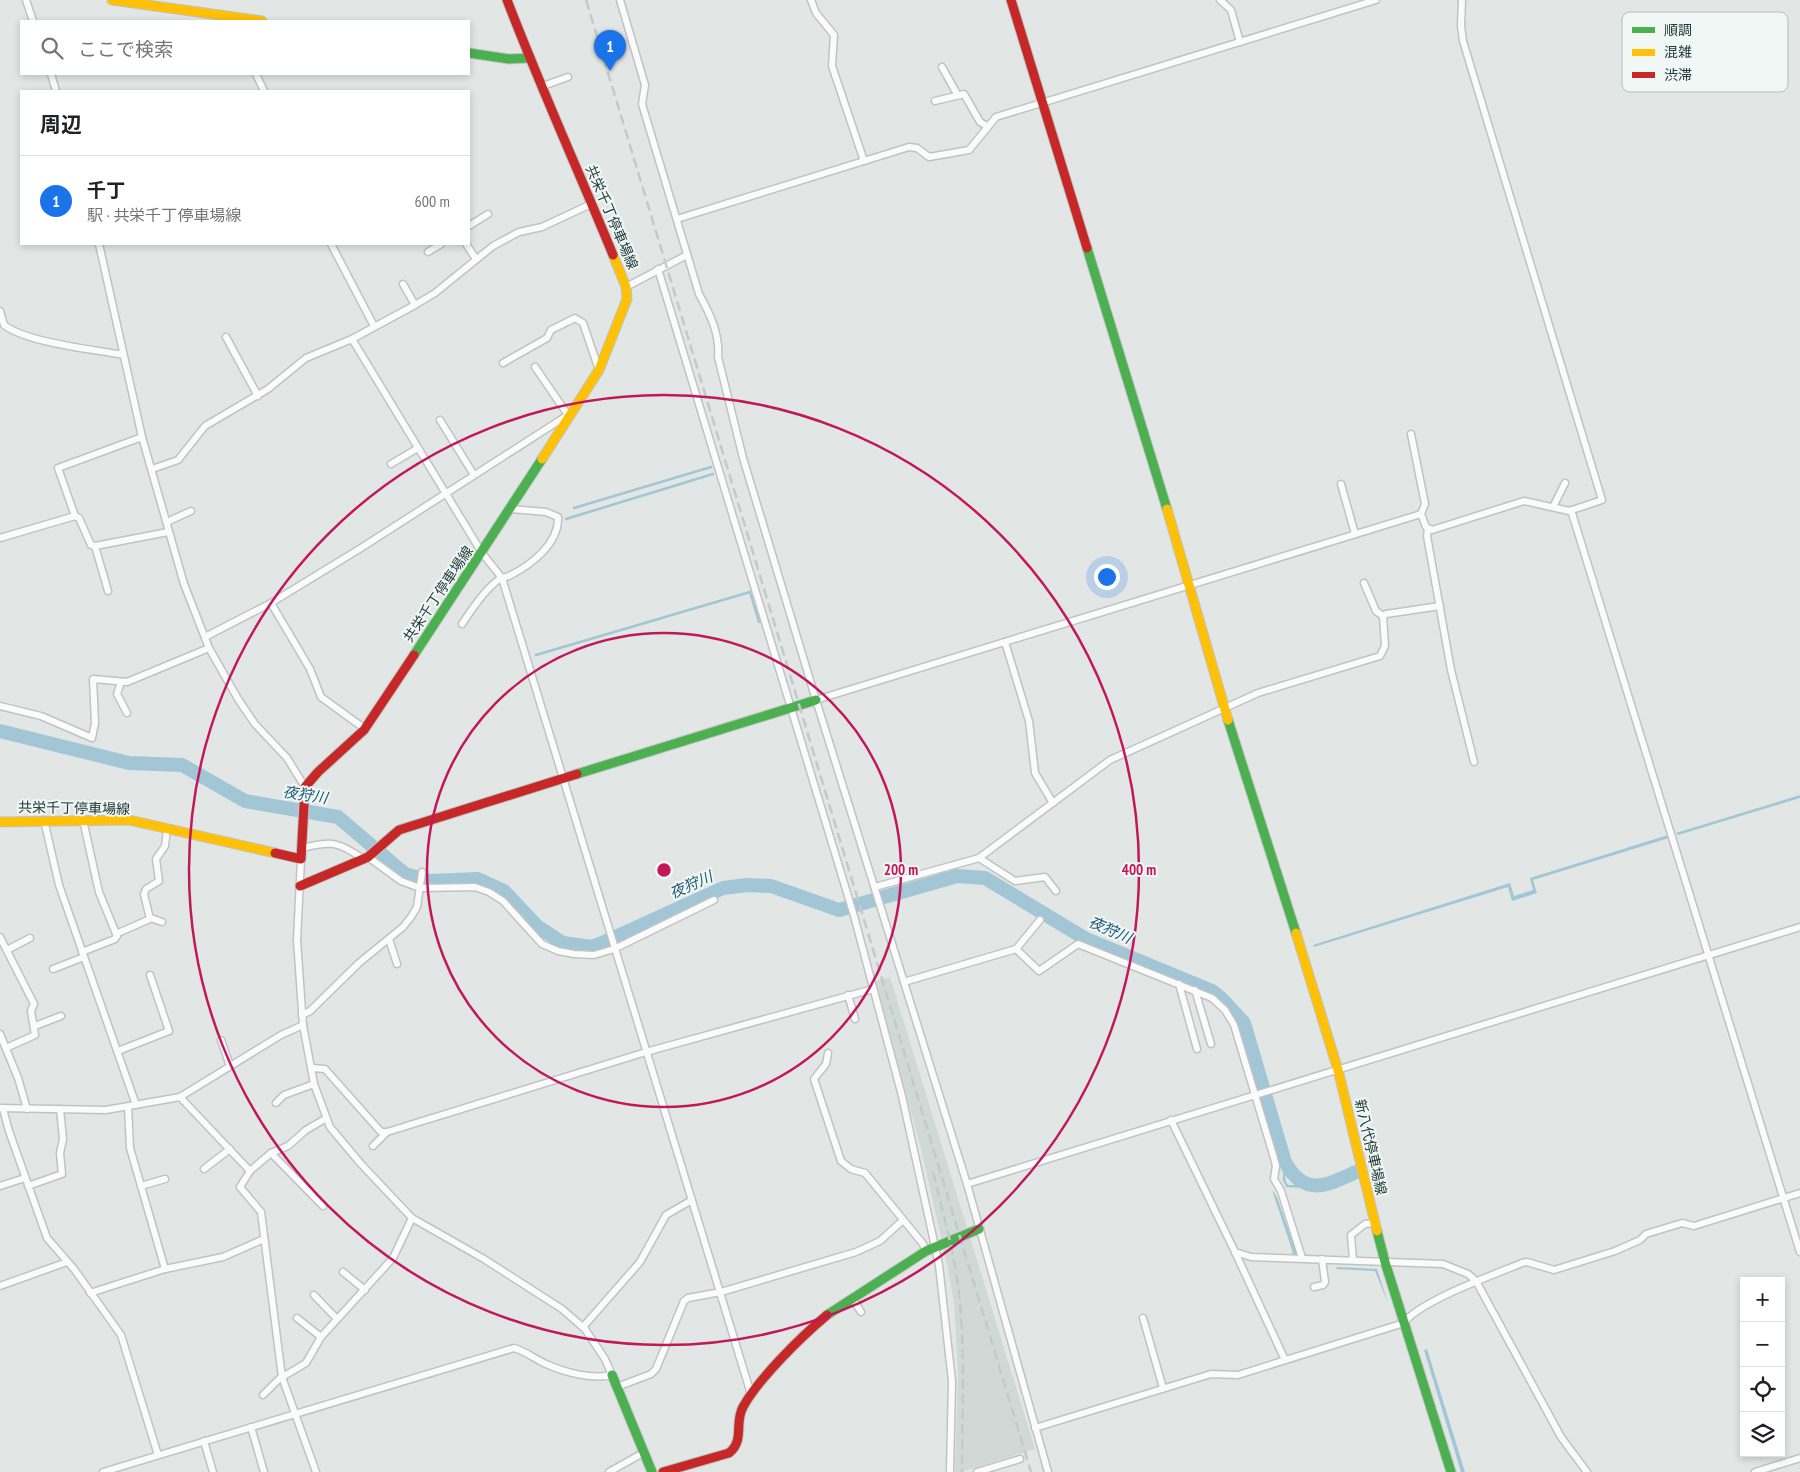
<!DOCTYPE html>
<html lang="ja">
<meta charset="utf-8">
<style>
:root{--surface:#fff;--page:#f6f6f6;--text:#202124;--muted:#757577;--line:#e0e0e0;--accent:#1a73e8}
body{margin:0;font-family:"PT Sans Narrow","Noto Sans JP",sans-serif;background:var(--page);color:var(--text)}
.controls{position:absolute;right:15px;bottom:15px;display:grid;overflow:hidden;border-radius:0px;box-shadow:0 2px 8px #0003}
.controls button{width:45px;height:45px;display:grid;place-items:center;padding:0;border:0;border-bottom:1px solid var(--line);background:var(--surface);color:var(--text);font:25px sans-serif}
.you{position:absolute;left:1106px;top:576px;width:18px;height:18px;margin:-12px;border:4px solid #fff;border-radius:50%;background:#1a73e8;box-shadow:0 0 0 8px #1a73e833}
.badge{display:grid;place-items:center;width:32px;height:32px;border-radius:50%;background:var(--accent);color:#fff;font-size:16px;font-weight:700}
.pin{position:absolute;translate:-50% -41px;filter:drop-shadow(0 1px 2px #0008)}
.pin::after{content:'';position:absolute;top:26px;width:18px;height:15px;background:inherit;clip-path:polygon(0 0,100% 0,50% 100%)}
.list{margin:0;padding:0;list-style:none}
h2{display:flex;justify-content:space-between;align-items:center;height:65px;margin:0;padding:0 20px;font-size:21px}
h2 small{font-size:16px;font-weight:400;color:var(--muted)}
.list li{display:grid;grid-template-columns:32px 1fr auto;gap:15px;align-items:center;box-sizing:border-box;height:90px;padding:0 20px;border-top:1px solid var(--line)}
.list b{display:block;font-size:19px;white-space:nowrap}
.list p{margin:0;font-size:16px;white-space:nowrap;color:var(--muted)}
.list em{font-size:16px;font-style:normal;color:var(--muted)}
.icon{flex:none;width:28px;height:28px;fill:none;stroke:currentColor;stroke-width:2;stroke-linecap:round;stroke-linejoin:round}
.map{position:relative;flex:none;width:1800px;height:1472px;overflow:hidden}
.search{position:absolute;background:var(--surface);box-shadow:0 2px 8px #0003;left:20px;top:20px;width:450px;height:55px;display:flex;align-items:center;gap:12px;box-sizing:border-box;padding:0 18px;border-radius:0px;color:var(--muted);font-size:19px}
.panel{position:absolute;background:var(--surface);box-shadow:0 2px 8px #0003;left:20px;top:90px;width:450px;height:155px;border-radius:0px}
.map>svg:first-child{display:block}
.built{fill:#d0d9d6}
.water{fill:#a3c6d6}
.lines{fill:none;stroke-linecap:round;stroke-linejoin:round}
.stream{stroke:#a3c6d6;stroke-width:2.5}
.river{stroke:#a3c6d6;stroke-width:14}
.street-casing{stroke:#bfc4c3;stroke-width:9}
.fast-casing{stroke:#bec5c4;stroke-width:11}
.slow-casing{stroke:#bec5c4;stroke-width:11}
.jam-casing{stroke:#bec5c4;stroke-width:11}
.street{stroke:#fbfbfb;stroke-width:6}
.fast{stroke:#4caf50;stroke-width:9}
.slow{stroke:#ffc107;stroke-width:9}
.jam{stroke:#c62828;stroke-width:9}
.rail{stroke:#c6c9c9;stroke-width:2.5;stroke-dasharray:10 5;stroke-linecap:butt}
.ring{fill:none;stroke:#c2185b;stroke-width:2.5}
.labels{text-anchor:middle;stroke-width:4;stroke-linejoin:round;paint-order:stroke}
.street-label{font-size:14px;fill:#213a37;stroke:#f0f7f5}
.water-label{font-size:15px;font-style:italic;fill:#1c5774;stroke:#f0f7f5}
.key{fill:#f0f7f5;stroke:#b2bebc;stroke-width:1}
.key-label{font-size:14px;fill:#213a37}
.centre{fill:#c2185b;stroke:#f0f7f5;stroke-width:2.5}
.ring-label{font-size:15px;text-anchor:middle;font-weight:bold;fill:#c2185b;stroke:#f0f7f5;stroke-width:4;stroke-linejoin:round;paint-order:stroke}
</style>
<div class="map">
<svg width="1800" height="1472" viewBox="0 0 1800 1472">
<rect width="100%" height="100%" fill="#e2e7e6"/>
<!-- built -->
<path class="built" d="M 890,977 L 1035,1449 L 960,1472 L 955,1472 L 958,1372 L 954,1303 L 947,1264 L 922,1153 L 876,981 Z"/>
<!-- water -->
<g class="water">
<path d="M 1800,795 L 1800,798 L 1678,835 L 1676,833 Z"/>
<path d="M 1668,835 L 1669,838 L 1533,880 L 1537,893 L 1512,901 L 1508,887 L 1314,947 L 1313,945 L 1510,883 L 1514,896 L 1533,890 L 1530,878 Z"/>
<path d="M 1272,1190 L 1277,1197 L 1297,1254 L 1287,1256 L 1293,1253 Z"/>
<path d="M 1337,1267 L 1377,1269 L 1388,1303 L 1375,1271 L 1336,1269 Z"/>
<path d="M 1427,1349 L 1465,1472 L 1461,1472 L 1424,1350 Z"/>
</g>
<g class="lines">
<!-- stream -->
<g class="stream">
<path d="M 574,508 L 711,467"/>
<path d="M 566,519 L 713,474"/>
<path d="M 536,655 L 750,592 L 759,622"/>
<path d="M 1285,1162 L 1284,1180 L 1287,1186 L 1312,1187"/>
</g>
<!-- river -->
<path class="river" d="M 0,731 L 129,763 L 182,765 L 245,801 L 338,817 L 405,874 L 430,881 L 478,879 L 504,891 L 537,926 L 563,943 L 592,947 L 602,943 L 723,888 L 747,885 L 771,886 L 839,910 L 957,876 L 985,878 L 1086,939 L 1212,991 L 1222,999 L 1244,1023 L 1285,1162 C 1304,1197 1326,1186 1356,1172"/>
<!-- street casing -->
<g class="street-casing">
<g id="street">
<path d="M 26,0 L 33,21"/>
<path d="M 620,0 L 645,85 L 642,104 L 699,294 C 710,314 720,334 718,357 L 743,458 L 816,700 L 967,1184 L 1048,1472"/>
<path d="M 811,0 L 816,13 L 834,35 L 832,66 L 864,161"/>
<path d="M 1220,0 L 1231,10 L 1240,42"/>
<path d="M 942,67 L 957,94"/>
<path d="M 51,74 L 56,91"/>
<path d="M 256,74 L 264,91"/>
<path d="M 543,86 L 568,77"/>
<path d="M 935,101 L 964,94 L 980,122 L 987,126"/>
<path d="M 677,219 L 909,147 L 917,148 L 929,157 L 969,150 L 996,117 L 1376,0"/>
<path d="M 469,226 L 488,214"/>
<path d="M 99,244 L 142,437 L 184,584 L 200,625 L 209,648 L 238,699 L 255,724 L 287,758 L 305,787"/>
<path d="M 331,244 L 374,326"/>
<path d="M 466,244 L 476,259"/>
<path d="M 428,252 L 441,244"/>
<path d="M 658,269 L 854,916 L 902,1096 L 939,1265 L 952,1381 L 950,1472"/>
<path d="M 403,284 L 415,305"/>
<path d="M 626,287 L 687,255"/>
<path d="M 0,311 L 4,325 C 28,343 92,349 123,355"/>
<path d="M 226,337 L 258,396"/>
<path d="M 352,339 L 482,553 L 502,578 L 751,1394"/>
<path d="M 503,363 L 547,338 L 551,330 L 575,318 L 583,323 L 599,370"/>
<path d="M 535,367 L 568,415"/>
<path d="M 440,420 L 474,475"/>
<path d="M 1411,434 L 1425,504 L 1421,514"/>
<path d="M 391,464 L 418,448"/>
<path d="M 152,469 L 178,460 L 205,426 L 268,389 L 306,358 L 352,339 L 415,305 L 435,293 L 493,246 L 519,232 L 542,227 L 591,204"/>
<path d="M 1341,484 L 1355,534"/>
<path d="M 1553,507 L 1565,483"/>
<path d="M 1571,510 L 1800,1252"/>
<path d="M 75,516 L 58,468 L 142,437"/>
<path d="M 167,522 L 191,511"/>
<path d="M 1428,529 L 1427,536 L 1451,670 L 1474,762"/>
<path d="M 0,538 L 75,516 L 79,518 L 91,545 L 95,546 L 168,532"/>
<path d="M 95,546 L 108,591"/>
<path d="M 1364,583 L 1376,611 L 1383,616"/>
<path d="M 271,603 L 310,669 L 321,697 L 365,729"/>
<path d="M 462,624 C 472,609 484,591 498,580 C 502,577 505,578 509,576 C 531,565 559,544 558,517 L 546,512 L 511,509"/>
<path d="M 205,637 L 271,603 L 361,548 L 568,415 L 571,415"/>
<path d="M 1005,642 L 1029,721 L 1035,773 L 1053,803"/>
<path d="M 121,682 L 117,694 L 127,713"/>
<path d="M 816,700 L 1421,514 L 1426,527 L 1432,530 L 1524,501 L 1569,511 L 1602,500 L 1463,41 L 1461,26 L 1462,0"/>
<path d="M 0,706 L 41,716 L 92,738 L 95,723 L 93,679 L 127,682 L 209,648"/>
<path d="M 44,820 L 59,885 L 136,1105"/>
<path d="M 83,820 L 99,892 L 117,936"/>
<path d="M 302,848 C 331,841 338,841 363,859"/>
<path d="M 368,857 L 401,881 L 420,888 L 475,887 L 489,892 L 503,901 L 542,944 L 558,951 L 574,954 L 594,955 L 614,949 L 714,900"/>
<path d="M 979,858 L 1015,881 L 1045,877 L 1056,891"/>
<path d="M 875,887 L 979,858 L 1110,760 L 1258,693 L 1380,656 L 1385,646 L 1383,616 L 1386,614 L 1440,606"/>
<path d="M 151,918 L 162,922"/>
<path d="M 0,937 L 34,1004 L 31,1011 L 35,1035 L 6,1048"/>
<path d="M 389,939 L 397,964"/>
<path d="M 1016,949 L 1040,920"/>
<path d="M 7,950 L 30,938"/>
<path d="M 82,952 L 115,939 L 118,933 L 150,919 L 144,894 L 146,889 L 159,881 L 156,859 L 165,846 L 167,829"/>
<path d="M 53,969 L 84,957"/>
<path d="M 904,982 L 1016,949 L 1039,971 L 1078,944 L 1212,998 L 1225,1010 L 1234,1025 L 1274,1158 L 1276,1166 L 1274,1179 L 1281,1191 L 1302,1258"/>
<path d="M 1179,984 L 1197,1049"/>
<path d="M 1195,990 L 1211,1044"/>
<path d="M 848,995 L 855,1019"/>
<path d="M 302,1015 L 310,1011 L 359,963 L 403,927 L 411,917 L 417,907 L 422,872"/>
<path d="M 35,1026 L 61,1016"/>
<path d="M 0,1034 L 18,1078 L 27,1109"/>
<path d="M 221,1040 L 230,1066"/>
<path d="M 118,1051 L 169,1031 L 150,975"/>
<path d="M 828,1053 L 826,1064 L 814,1079 L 841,1161 L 851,1169 L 865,1173 L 923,1244 L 926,1251"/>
<path d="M 312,1068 L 325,1069 L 381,1132 L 387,1132 L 646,1052 L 873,989"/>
<path d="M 180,1097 L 250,1171 L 240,1187 L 261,1212 L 282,1377 L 316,1472"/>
<path d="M 276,1103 L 284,1095 L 314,1084"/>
<path d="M 128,1107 L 130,1148 L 165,1269"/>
<path d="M 0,1108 L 106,1110 L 180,1097 L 281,1035 L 303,1025"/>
<path d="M 3,1109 L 9,1131 L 47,1238 L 74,1269 L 121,1335 L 158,1455"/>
<path d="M 1171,1120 L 1235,1252 L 1251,1257 L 1443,1264 L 1468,1274 L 1476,1281 L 1561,1437 L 1587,1472"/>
<path d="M 373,1146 L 387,1132"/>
<path d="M 271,1153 L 323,1206"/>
<path d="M 204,1169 L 230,1149"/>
<path d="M 250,1171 L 271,1153 L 288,1146 L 306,1130 L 325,1119"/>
<path d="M 967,1184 L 1800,927"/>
<path d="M 0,1186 L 25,1178"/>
<path d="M 28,1186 L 62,1174 L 60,1153 L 63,1139 L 60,1109"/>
<path d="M 141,1186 L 165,1179"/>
<path d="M 1235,1252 L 1285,1360"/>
<path d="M 1353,1260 L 1351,1235 L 1365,1224 L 1375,1223"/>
<path d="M 343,1272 L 365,1290"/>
<path d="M 0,1286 L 67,1262"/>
<path d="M 1314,1287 L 1323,1285 L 1325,1282 L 1322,1259"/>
<path d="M 90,1293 L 165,1269 L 223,1257 L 264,1239"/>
<path d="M 314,1295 L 337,1319"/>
<path d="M 852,1298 L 861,1312"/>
<path d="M 297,1318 L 321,1337"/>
<path d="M 1143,1318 L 1163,1388"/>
<path d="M 583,1327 L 640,1262 L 666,1215 L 692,1200"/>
<path d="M 617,1387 L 651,1374 L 656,1369 L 684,1301 L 688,1298 L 721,1292 L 856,1252 L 880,1241 L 903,1220"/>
<path d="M 263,1395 L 279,1379 L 306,1363 L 321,1337 L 393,1258 L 412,1218"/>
<path d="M 251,1427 L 264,1472"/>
<path d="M 1035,1428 L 1211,1374 L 1238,1375 L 1404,1323 C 1419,1301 1496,1274 1522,1263 L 1527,1262 L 1554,1270 L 1615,1251 L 1640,1240 L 1646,1234 L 1682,1223 L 1694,1226 L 1800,1193"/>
<path d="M 204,1441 L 213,1472"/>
<path d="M 103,1472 L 514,1348 C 525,1351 535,1359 546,1364 C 564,1372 592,1380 612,1375 L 605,1359 L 585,1329 L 562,1309 L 484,1259 L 412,1218 L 361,1164 L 330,1127 L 314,1084 L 303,1025 L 297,940 L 301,859"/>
<path d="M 609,1472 L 643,1453"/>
<path d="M 977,1472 L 1020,1459"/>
<path d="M 1755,1472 L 1800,1458"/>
</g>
</g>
<!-- fast casing -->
<g class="fast-casing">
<g id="fast">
<path d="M 469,53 L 509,59 L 529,58"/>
<path d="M 1087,248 L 1167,509"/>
<path d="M 414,655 L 542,459"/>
<path d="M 1228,720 L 1296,933"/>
<path d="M 577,774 L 816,700"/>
<path d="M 1377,1231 L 1385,1262 L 1451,1472"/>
<path d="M 827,1315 L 926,1251 L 979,1229"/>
<path d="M 612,1375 L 652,1472"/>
</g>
</g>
<!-- slow casing -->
<g class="slow-casing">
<g id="slow">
<path d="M 112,0 L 262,21"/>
<path d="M 542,459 L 599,370 L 627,299 L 626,287 L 613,255"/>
<path d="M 1167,509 L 1228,720"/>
<path d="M 0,822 L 129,820 L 275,853"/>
<path d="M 1296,933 L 1338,1070 L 1377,1231"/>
</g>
</g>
<!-- jam casing -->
<g class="jam-casing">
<g id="jam">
<path d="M 507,0 C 540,86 578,170 613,255"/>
<path d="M 1011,0 L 1087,248"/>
<path d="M 275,853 L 301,859 L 305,787 L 318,772 L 364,730 L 414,655"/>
<path d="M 300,886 L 368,857 L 399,830 L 577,774"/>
<path d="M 663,1472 L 729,1453 C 745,1440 734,1423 743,1407 C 758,1379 802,1336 827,1315"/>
</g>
</g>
<!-- street -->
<use href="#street" class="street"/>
<!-- fast -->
<use href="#fast" class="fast"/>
<!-- slow -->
<use href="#slow" class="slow"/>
<!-- jam -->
<use href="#jam" class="jam"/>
<!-- rail -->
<g class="rail">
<path d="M 586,0 L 1031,1472"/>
<path d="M 933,1172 C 944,1216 956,1259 960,1303 C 965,1359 962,1416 962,1472"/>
</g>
</g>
<!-- distance rings -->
<g class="ring">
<circle cx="664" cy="870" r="237"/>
<circle cx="664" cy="870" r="475"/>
</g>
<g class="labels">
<!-- street labels -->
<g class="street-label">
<text transform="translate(612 217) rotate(67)" y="5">共栄千丁停車場線</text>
<text transform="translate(438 594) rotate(-56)" y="5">共栄千丁停車場線</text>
<text transform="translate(74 808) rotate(1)" y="5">共栄千丁停車場線</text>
<text transform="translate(1371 1147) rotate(77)" y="5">新八代停車場線</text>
</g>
<!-- water labels -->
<g class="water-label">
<text transform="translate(305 795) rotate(9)" y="5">夜狩川</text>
<text transform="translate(691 885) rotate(-24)" y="5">夜狩川</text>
<text transform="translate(1110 930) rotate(24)" y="5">夜狩川</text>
</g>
</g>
<!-- legend -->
<rect x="1622" y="12" width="166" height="80" rx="8" class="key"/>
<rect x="1632" y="27" width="23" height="6" fill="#4caf50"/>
<rect x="1632" y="49" width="23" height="7" fill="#ffc107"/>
<rect x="1632" y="72" width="23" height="6" fill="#c62828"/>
<g class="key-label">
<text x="1664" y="35">順調</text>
<text x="1664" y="57">混雑</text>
<text x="1664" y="80">渋滞</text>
</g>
<circle cx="664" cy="870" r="8" class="centre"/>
<g class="ring-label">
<text x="901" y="875">200 m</text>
<text x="1139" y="875">400 m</text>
</g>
</svg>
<div class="controls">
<button>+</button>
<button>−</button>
<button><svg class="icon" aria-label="locate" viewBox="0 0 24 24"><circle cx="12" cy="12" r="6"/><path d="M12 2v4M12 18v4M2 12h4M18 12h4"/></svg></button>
<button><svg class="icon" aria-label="layers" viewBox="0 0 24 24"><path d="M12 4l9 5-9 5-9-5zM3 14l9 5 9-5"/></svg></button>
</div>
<div class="you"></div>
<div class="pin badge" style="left:610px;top:71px">1</div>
<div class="search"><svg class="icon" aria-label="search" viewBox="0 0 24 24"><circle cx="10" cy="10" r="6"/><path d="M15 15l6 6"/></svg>ここで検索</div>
<section class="panel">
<h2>周辺<small></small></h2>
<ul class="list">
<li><span class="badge">1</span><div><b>千丁</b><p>駅 · 共栄千丁停車場線</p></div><em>600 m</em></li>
</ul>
</section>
</div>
